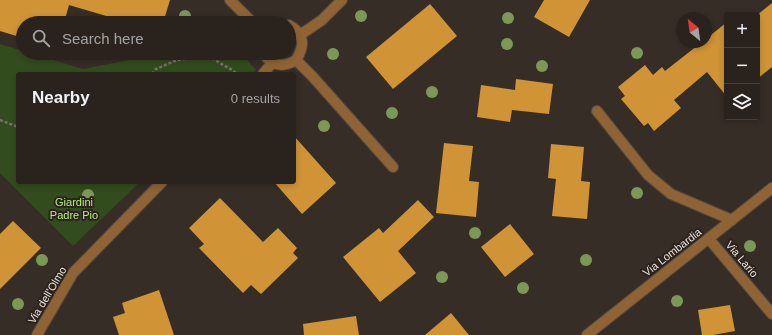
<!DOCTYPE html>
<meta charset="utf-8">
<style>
:root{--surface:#29221d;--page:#312a26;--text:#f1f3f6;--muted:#a5a4a4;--line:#453f3b}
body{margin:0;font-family:Helvetica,sans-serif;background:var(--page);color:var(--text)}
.controls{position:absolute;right:12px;top:12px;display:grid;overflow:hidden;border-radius:4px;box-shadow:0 2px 6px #0003}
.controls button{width:36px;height:36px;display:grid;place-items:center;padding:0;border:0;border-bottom:1px solid var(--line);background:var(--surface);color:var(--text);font:20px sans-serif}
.compass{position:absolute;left:676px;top:12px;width:36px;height:36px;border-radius:50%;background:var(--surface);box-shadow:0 2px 6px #0003;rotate:331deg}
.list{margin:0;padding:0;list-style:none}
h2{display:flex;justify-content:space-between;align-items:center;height:52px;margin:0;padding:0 16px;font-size:17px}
h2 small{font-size:13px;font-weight:400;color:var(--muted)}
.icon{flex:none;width:22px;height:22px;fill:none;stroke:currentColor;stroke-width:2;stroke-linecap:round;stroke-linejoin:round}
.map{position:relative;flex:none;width:772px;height:335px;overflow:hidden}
.search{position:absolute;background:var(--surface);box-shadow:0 2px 6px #0003;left:16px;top:16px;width:280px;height:44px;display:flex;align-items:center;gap:10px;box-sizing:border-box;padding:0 14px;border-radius:22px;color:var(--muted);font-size:15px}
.panel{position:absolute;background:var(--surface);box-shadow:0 2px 6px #0003;left:16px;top:72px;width:280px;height:112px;border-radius:4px}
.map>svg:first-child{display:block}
.green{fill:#334c1d}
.building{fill:#d09437}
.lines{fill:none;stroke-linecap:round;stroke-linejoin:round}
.minor-casing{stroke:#534a44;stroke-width:12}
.path{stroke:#7a716c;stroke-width:2.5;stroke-dasharray:3 2;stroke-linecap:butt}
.minor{stroke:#8f6334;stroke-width:10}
.tree{fill:#7b9856}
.labels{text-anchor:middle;stroke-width:4;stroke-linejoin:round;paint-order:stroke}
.park-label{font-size:11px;fill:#b2ef7d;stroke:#2d231d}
.street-label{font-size:11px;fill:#e9e2de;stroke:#2d231d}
</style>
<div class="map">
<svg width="772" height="335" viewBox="0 0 772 335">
<rect width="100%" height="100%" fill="#372d27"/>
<!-- green -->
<path class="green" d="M 0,44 L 23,51 L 23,53 L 30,53 L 83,69 L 155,55 L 158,53 L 241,53 L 256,70 L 252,74 L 18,74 L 18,182 L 140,182 L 73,246 L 0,173 Z"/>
<!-- building -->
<g class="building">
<path d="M 0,0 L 170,0 L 163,23 L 130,23 L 69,5 L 64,23 L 23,23 L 23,38 L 0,31 Z"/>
<path d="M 544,0 L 590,0 L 569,37 L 534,17 Z"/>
<path d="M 772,3 L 772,67 L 757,79 L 757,15 Z"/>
<path d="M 430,4 L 457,36 L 393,89 L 366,57 Z"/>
<path d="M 727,22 L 727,97 L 707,72 L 674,100 L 681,108 L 654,131 L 648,123 L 644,126 L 621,99 L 625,96 L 618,87 L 645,65 L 653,75 L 662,67 L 665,71 L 702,42 L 706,42 L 706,39 Z"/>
<path d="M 516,79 L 553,84 L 549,114 L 512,110 L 510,122 L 477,117 L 481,85 L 515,90 Z"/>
<path d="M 294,136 L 336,183 L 302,214 L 274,182 L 294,182 Z"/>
<path d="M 444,143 L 473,146 L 469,181 L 479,182 L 476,217 L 436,213 Z"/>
<path d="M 551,144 L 584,147 L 581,181 L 590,182 L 587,219 L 552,216 L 556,179 L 548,178 Z"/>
<path d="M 220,198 L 263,242 L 278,228 L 297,248 L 293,253 L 298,258 L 261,294 L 251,285 L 243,293 L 199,248 L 204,244 L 189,228 Z"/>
<path d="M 418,200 L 434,217 L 398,251 L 416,273 L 380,302 L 343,257 L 379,228 L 383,233 Z"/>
<path d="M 13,221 L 41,248 L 0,289 L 0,234 Z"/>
<path d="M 510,224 L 534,254 L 505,277 L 481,247 Z"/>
<path d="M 159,290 L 174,335 L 119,335 L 113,317 L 125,313 L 122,303 Z"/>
<path d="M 730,305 L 735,331 L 713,335 L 702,335 L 698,310 Z"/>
<path d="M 451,313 L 469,335 L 425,335 Z"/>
<path d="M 356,316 L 359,335 L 304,335 L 303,324 Z"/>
</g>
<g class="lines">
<!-- minor casing -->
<g class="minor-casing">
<g id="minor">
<path d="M 230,0 L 253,23"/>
<path d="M 300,35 L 322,20 L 342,0"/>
<path d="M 263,53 C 272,66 283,68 296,60 C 305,46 305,34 289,25"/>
<path d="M 296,60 L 313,77 L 393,167"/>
<path d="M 263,74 L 272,63"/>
<path d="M 597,111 L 648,175 L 671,194 L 732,220"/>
<path d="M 709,239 L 772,314"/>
<path d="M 37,335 L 73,273 L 162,182"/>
<path d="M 587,335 L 772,188"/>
</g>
</g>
<!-- path -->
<g class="path">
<path d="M 152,74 L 156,69 L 177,60 L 208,56 L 232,70 L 237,74"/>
<path d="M 0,120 L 18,127"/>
</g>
<!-- minor -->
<use href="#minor" class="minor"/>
</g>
<!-- trees -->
<g class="tree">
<circle cx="185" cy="16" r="6"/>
<circle cx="361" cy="16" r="6"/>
<circle cx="508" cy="18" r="6"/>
<circle cx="507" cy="44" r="6"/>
<circle cx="637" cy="53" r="6"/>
<circle cx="333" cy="54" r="6"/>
<circle cx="542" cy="66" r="6"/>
<circle cx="432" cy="92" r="6"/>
<circle cx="392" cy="113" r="6"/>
<circle cx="324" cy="126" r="6"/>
<circle cx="637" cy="193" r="6"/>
<circle cx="88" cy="195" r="6"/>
<circle cx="475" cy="233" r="6"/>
<circle cx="750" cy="246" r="6"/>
<circle cx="42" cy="260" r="6"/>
<circle cx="586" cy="260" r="6"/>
<circle cx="442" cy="277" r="6"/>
<circle cx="523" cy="288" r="6"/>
<circle cx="677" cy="301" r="6"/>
<circle cx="18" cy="304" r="6"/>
</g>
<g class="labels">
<!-- park labels -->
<g class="park-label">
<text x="74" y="206">Giardini<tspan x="74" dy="13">Padre Pio</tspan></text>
</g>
<!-- street labels -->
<g class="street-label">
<text transform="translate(672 252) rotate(-38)" y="4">Via Lombardia</text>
<text transform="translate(742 259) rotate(50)" y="4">Via Lario</text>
<text transform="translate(47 295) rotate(-59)" y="4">Via dell'Olmo</text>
</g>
</g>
</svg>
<div class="controls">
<button>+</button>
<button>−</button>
<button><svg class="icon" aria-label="layers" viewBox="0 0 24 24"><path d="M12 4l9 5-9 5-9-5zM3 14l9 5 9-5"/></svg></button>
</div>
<svg class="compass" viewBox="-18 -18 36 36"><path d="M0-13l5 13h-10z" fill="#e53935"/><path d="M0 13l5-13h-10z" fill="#a5a4a4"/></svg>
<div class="search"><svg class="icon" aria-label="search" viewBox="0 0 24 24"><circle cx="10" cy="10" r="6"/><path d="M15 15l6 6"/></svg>Search here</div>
<section class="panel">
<h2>Nearby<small>0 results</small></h2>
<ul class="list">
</ul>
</section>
</div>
